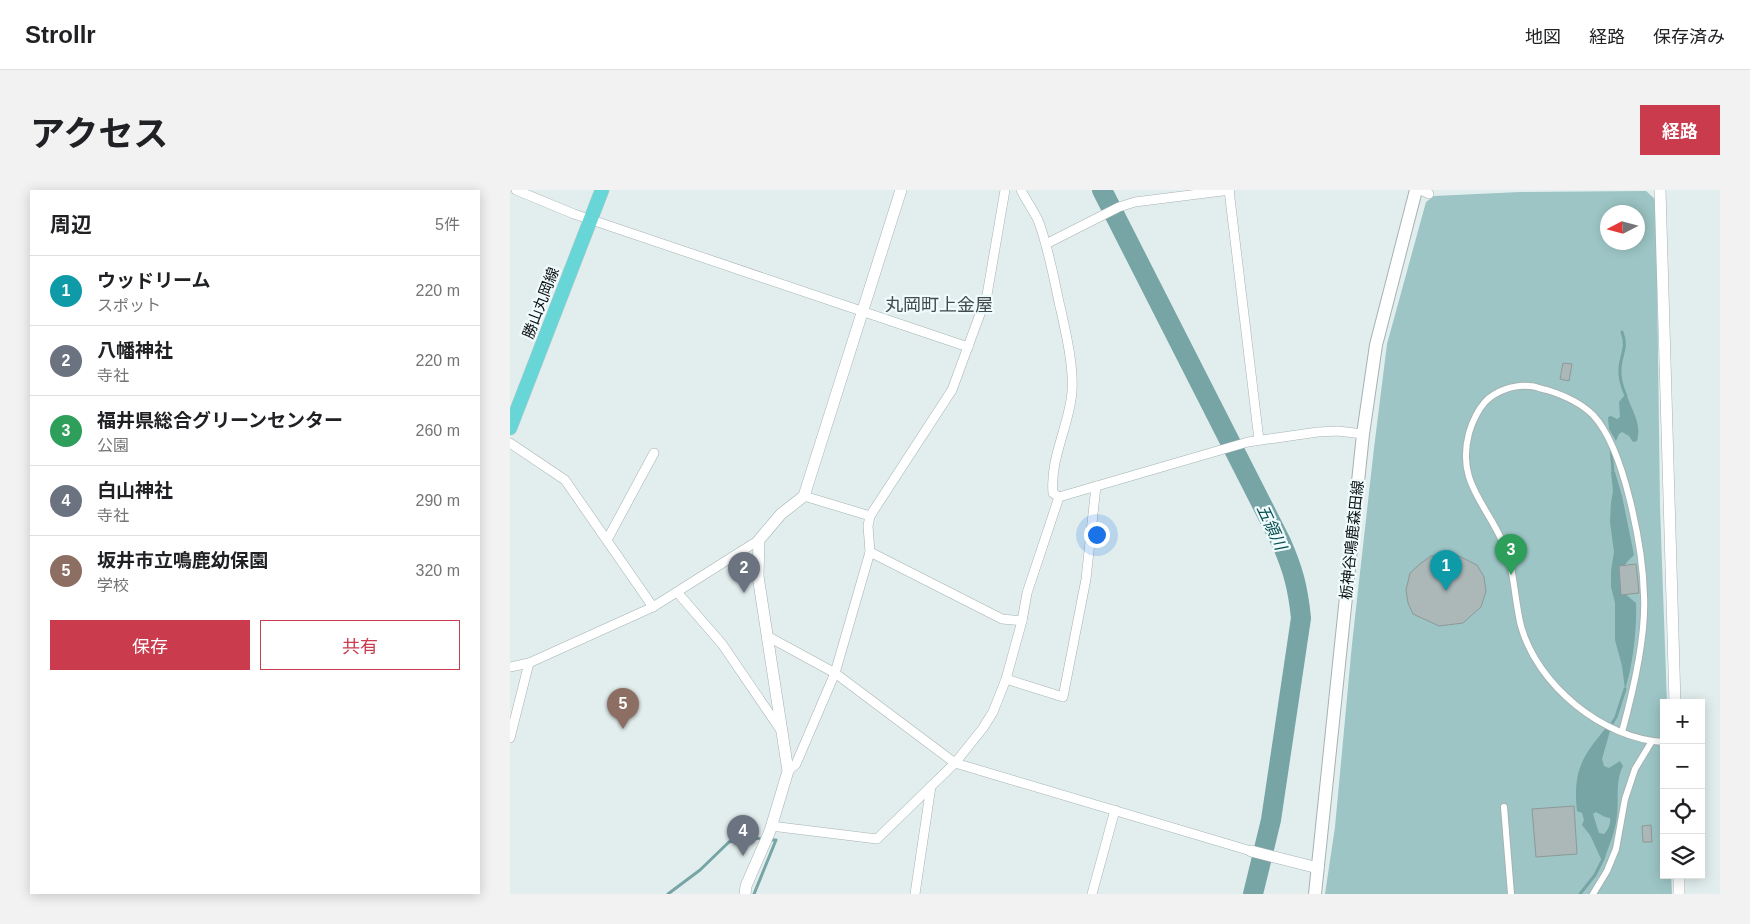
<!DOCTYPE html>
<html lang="ja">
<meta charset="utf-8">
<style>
:root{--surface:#fff;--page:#f2f2f2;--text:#202124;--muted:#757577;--line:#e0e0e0;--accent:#cb3b4e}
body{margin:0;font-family:Arial,"Noto Sans JP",sans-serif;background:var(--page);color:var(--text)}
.controls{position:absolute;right:15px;bottom:15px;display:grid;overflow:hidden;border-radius:0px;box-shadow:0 2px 12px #0003}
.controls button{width:45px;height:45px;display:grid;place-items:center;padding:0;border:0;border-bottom:1px solid var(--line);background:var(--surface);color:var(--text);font:25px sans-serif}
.compass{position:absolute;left:1090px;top:15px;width:45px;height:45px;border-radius:50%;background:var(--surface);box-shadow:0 2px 12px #0003;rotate:264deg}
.you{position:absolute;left:586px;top:344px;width:18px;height:18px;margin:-12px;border:4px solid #fff;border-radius:50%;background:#1a73e8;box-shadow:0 0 0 8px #1a73e833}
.badge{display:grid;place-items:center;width:32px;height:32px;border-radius:50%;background:var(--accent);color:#fff;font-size:16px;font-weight:700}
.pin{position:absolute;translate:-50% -41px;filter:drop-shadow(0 1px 2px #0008)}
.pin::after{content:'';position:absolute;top:26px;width:18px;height:15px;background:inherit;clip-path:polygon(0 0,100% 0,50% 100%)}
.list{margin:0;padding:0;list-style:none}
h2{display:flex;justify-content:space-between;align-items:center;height:65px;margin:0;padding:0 20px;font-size:21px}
h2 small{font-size:16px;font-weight:400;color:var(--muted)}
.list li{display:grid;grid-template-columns:32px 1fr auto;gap:15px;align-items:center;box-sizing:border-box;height:70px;padding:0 20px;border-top:1px solid var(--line)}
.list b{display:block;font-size:19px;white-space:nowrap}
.list p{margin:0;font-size:16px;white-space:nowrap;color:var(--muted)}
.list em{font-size:16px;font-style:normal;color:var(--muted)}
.actions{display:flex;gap:10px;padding:15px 20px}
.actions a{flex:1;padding:11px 0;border:1px solid var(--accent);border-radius:0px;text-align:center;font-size:18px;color:var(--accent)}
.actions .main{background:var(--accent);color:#fff}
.icon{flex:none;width:28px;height:28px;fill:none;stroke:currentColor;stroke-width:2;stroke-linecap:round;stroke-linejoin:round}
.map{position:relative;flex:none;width:1210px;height:704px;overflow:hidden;border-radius:0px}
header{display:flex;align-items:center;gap:30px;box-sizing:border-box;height:70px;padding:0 25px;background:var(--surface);border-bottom:1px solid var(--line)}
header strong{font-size:24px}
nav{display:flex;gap:28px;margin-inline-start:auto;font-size:18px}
.intro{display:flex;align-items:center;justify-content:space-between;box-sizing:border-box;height:120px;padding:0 30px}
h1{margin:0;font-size:35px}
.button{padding:12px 22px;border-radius:0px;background:var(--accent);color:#fff;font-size:18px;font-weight:700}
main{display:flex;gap:30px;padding:0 30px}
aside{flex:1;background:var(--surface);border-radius:0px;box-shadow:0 2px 12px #0003}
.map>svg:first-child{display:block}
.green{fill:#9dc5c5;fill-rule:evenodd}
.water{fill:#77a4a5;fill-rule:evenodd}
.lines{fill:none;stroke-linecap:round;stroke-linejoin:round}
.stream{stroke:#77a4a5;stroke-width:3}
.river{stroke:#77a4a5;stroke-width:20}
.building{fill:#acb7b7;stroke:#8d9999}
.pedestrian-casing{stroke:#a6b2b2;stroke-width:8}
.minor-casing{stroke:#a6b2b2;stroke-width:10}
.tertiary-casing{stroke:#a6b2b2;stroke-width:12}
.secondary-casing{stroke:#a6b2b2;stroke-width:14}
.primary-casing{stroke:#cacbcb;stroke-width:15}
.pedestrian{stroke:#fff;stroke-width:6}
.minor{stroke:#fff;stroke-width:9}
.tertiary{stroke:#fff;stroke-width:11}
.secondary{stroke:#fff;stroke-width:12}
.primary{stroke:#68d5d7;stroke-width:14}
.labels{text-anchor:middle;stroke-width:4.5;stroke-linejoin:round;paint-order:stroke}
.street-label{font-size:15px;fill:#0e1212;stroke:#effbfc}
.water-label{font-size:16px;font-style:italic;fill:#054d4f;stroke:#effbfc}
.quarter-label{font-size:18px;fill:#414b4b;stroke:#effbfc}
</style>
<header>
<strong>Strollr</strong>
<nav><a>地図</a><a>経路</a><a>保存済み</a></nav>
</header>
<div class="intro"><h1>アクセス</h1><a class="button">経路</a></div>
<main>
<aside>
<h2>周辺<small>5件</small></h2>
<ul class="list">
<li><span class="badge" style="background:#0f9aa8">1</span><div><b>ウッドリーム</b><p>スポット</p></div><em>220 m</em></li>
<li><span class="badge" style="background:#6b7280">2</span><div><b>八幡神社</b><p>寺社</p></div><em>220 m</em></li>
<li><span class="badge" style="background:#2e9e5b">3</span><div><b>福井県総合グリーンセンター</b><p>公園</p></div><em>260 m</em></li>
<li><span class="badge" style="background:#6b7280">4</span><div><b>白山神社</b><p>寺社</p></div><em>290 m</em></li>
<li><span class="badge" style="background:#8d6e63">5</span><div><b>坂井市立鳴鹿幼保園</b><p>学校</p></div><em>320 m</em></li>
</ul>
<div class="actions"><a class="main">保存</a><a>共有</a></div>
</aside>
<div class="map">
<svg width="1210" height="704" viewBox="0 0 1210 704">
<rect width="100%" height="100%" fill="#e2eeee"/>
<!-- green -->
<path class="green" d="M 1136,1 L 1146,10 L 1150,316 L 1157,513 L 1154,513 L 1154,685 L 1161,685 L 1162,704 L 815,704 L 825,637 L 842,454 L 864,258 L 877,154 L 916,12 L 924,6 L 1010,2 ZM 1098,22 L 1128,22 L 1128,52 L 1098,52 Z"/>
<!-- water -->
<g class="water">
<path d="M 1114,206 L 1117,206 C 1122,220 1132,235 1127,251 L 1123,252 L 1119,246 L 1112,242 L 1109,244 L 1106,251 L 1099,239 L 1098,227 L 1101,226 L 1107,229 L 1110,227 L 1109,212 Z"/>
<path d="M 1101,282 L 1105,282 L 1112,306 L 1124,365 C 1108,380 1111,384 1114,403 L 1126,413 C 1127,437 1123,476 1115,499 L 1112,476 L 1105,450 L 1105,413 L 1101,397 L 1101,381 L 1104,362 L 1100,332 L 1101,313 L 1103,301 Z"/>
<path d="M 1095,539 L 1100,541 L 1092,569 L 1094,576 L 1099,578 L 1110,571 L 1113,576 C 1105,592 1109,608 1107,626 C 1105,644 1099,654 1094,671 L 1092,671 L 1080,645 L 1072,635 L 1074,630 L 1072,623 L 1067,621 C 1063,582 1071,568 1095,539 ZM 1086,622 L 1095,627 L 1100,628 C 1101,634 1098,640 1094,644 L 1089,643 L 1083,624 Z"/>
</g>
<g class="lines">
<!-- stream -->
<g class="stream">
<path d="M 1112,142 C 1118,158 1111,163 1110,178 C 1109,188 1112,197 1116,206"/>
<path d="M 1101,258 L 1103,282"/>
<path d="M 1098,540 L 1106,527 L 1115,499"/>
<path d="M 158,704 L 190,680 L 219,652 L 235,647 L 253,649"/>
<path d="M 244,704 L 266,650 L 260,650"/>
<path d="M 1070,704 L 1085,685 L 1092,671"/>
</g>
<!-- river -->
<path class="river" d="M 592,0 L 771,352 C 783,379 788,398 791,428 L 761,630 L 743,704"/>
</g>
<!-- building -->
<g class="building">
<path d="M 1053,173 L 1062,174 L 1059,191 L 1050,189 Z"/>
<path d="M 947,365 L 967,375 L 974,387 L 976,401 L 971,417 L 953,433 L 929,436 L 903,424 L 898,413 L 896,400 L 900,383 L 911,373 L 921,366 Z"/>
<path d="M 1126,374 L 1129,403 L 1111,405 L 1109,376 Z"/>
<path d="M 1064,616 L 1067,664 L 1026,667 L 1022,619 Z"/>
<path d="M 1141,635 L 1142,652 L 1133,652 L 1132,636 Z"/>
</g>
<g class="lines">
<!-- pedestrian casing -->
<g class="pedestrian-casing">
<g id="pedestrian">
<path d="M 1112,542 C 1123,502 1136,447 1134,406 C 1133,360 1115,259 1083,225 C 1071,213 1053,205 1037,200 C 1031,199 1025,196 1020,196 C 1005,194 985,201 975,212 C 968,220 962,233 959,243 C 946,292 976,313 993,353 C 1005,380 1004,408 1011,436 C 1027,495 1093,549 1154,552"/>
<path d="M 994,617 L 1001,704"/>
<path d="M 1083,704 L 1097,681 L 1106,659 L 1115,609 L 1125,579 L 1142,551"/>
</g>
</g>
<!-- minor casing -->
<g class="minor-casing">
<g id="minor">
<path d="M 6,0 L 64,24 L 458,157"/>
<path d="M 719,0 L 749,250"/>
<path d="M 910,0 L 919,4"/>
<path d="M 536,54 L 609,17 L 625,12 L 720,0"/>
<path d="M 0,253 L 55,290 L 143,417"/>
<path d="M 294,306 L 360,326"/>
<path d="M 549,307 L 738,252 L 808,242 L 828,241 L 853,244"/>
<path d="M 97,350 L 144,263"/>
<path d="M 360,362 L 492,429 L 512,431"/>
<path d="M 167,402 L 212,454 L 270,539"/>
<path d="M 257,446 L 325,483 L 445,573 L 741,661"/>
<path d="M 0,477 L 19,473 L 143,417 L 249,350"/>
<path d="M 496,489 L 553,507 L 576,389 L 586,296"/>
<path d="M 0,548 L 19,473"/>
<path d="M 278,581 L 286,574 L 325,483 L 360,362 L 358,336 L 360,326 L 442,200 L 477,105 L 495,0"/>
<path d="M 261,636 L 367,649 L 445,573 L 473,538 L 483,522 L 496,489 L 512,431 L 517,403 L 549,307 L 543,303 C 540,271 556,242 561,210 C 566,182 555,139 549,112 C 543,84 538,56 528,30 C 523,20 516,10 511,0"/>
<path d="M 405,704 L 421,596"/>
<path d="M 582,704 L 605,620"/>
</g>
</g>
<!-- tertiary casing -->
<g class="tertiary-casing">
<g id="tertiary">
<path d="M 1150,0 L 1165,513"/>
<path d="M 741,661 L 808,678"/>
<path d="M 1169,685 L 1169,704"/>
<path d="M 235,704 L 236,696 L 260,641 L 278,581 L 248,386 L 249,350 L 271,324 L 294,306 L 391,0"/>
</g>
</g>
<!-- secondary casing -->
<g class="secondary-casing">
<path id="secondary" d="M 805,704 L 853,244 L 866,155 L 906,0"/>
</g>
<!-- primary casing -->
<g class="primary-casing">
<path id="primary" d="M 0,238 L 92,0"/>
</g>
<!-- pedestrian -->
<use href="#pedestrian" class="pedestrian"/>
<!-- minor -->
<use href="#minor" class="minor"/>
<!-- tertiary -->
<use href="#tertiary" class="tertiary"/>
<!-- secondary -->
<use href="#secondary" class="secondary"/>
<!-- primary -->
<use href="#primary" class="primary"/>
</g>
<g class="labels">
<!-- street labels -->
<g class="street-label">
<text transform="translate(31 113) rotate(-69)" y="5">勝山丸岡線</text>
<text transform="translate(842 350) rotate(-84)" y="5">栃神谷鳴鹿森田線</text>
</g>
<!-- water labels -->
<g class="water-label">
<text transform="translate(762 337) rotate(65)" y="6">五領川</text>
</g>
<!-- quarter labels -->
<g class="quarter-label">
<text x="429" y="121">丸岡町上金屋</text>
</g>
</g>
</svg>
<div class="controls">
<button>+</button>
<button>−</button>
<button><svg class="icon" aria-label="locate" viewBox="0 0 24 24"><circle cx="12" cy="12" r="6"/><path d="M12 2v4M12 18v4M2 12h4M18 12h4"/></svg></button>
<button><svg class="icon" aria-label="layers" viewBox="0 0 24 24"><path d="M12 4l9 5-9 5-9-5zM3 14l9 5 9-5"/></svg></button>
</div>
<svg class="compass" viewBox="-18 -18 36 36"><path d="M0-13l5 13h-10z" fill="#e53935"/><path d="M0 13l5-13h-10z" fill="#757577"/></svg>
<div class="you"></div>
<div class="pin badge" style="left:936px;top:401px;background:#0f9aa8">1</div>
<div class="pin badge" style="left:234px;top:403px;background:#6b7280">2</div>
<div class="pin badge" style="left:1001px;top:385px;background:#2e9e5b">3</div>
<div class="pin badge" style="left:233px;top:666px;background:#6b7280">4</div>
<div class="pin badge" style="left:113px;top:539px;background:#8d6e63">5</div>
</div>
</main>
